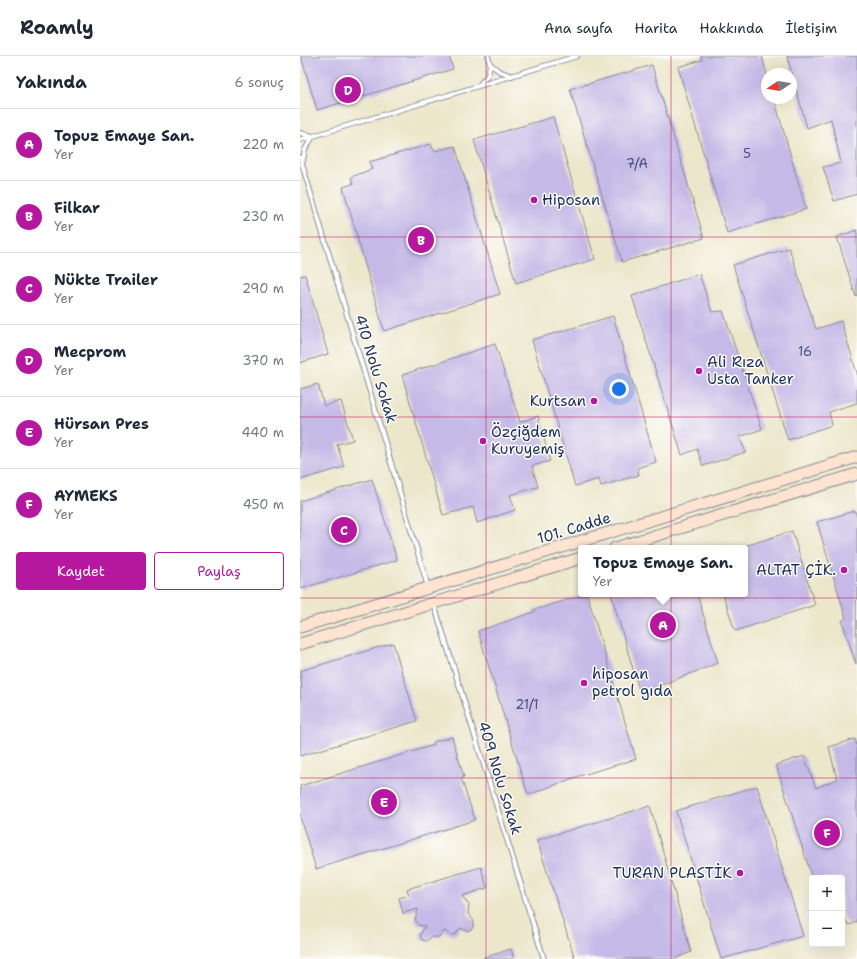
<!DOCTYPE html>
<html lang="tr">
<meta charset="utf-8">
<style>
:root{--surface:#fff;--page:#f2f2f3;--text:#1f2937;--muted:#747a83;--line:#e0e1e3;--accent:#b5179e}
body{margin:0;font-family:"Shantell Sans",sans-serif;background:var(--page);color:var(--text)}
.controls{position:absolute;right:12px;bottom:12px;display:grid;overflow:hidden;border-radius:4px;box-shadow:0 4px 16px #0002}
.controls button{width:36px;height:36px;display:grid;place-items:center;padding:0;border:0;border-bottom:1px solid var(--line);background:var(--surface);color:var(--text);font:20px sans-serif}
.compass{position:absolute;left:461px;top:12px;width:36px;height:36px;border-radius:50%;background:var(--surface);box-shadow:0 4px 16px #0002;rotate:258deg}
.you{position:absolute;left:319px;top:333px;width:14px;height:14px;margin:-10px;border:3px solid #fff;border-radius:50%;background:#1a73e8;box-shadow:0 0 0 6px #1a73e833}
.badge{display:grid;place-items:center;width:26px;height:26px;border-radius:50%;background:var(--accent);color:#fff;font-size:13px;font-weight:700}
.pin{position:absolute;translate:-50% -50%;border:2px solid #fff;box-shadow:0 1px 4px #0006}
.popup{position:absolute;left:278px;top:489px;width:170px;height:52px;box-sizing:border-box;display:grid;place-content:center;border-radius:4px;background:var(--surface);filter:drop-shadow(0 1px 3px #0005);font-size:13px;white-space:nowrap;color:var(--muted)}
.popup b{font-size:15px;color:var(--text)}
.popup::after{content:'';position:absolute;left:50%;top:100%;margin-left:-8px;border:8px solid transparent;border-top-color:var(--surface)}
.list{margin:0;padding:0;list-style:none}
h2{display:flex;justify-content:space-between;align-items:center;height:52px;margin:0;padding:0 16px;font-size:17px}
h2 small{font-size:13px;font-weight:400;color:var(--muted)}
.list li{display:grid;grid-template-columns:26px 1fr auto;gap:12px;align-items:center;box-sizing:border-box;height:72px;padding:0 16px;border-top:1px solid var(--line)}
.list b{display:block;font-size:15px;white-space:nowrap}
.list p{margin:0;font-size:13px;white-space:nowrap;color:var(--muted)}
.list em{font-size:13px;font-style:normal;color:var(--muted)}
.actions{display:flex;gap:8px;padding:12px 16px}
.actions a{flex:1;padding:9px 0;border:1px solid var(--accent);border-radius:4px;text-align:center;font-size:14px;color:var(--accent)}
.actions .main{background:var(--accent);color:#fff}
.map{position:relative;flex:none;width:557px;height:903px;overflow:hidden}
header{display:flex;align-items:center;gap:24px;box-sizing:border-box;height:56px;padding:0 20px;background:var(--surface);border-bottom:1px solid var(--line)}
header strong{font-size:19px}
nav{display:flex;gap:22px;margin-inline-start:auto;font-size:14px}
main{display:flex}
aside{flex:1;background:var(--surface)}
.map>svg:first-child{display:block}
.building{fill:#c5b9e7}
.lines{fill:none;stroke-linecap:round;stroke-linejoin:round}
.lane-casing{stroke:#848a94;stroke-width:6}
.secondary-casing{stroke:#848a94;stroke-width:13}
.lane{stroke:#fff;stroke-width:4}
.secondary{stroke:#fde4d1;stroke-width:11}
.grid{fill:none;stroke:#c2185b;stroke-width:1;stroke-opacity:0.55}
.poi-dot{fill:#b5179e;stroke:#fdfcf7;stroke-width:1.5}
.labels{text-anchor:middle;stroke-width:3;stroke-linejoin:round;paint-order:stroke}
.number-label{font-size:13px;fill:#465280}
.poi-label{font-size:15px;fill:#1b2f5e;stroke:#fdfcf7;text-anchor:start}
.street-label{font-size:15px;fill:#1b2f5e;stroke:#fdfcf7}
</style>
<header>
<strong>Roamly</strong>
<nav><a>Ana sayfa</a><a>Harita</a><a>Hakkında</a><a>İletişim</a></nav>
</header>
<main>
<aside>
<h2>Yakında<small>6 sonuç</small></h2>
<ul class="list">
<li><span class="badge">A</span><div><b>Topuz Emaye San.</b><p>Yer</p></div><em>220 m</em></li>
<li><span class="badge">B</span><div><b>Filkar</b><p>Yer</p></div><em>230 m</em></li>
<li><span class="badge">C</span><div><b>Nükte Trailer</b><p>Yer</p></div><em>290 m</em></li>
<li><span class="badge">D</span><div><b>Mecprom</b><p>Yer</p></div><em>370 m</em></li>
<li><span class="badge">E</span><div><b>Hürsan Pres</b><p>Yer</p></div><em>440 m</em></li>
<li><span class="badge">F</span><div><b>AYMEKS</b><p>Yer</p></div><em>450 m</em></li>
</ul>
<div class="actions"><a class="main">Kaydet</a><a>Paylaş</a></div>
</aside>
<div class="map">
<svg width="557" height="903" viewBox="0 0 557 903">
<rect width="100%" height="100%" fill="#fdfcf7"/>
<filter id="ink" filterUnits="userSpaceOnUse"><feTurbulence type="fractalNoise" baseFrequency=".025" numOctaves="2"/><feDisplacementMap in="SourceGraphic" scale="8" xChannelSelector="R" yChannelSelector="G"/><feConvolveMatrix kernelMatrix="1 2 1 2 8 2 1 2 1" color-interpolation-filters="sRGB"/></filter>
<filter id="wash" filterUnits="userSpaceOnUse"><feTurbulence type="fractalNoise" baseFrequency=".012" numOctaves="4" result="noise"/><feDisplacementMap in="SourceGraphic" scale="16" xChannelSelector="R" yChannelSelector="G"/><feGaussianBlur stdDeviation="0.9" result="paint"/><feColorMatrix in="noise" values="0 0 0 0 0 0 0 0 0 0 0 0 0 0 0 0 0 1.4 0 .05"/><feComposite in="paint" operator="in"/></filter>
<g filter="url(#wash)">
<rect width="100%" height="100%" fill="#ece6ca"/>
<g id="blocks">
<!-- building -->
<g class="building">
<path d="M 1,0 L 149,0 L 153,13 L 17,54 Z"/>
<path d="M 401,0 L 462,0 L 467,19 L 467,42 L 474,42 L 506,153 L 427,177 L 378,11 L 402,4 Z"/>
<path d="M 487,0 L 557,0 L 557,138 L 534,145 L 523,111 L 541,107 L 531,63 L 507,72 Z"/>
<path d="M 352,9 L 404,182 L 322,206 L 270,33 Z"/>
<path d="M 253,61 L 295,203 L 216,227 L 174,84 Z"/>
<path d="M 131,88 L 134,95 L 155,90 L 200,238 L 84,275 L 43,131 L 53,128 L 51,121 L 72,113 L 69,106 Z"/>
<path d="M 557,174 L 557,240 L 556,241 L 537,181 Z"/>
<path d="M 489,192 L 516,273 L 541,265 L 557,317 L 557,347 L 529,356 L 532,369 L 488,384 L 433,209 Z"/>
<path d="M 399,218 L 412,256 L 423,255 L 462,373 L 439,381 L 446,396 L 403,410 L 397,393 L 382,399 L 332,240 Z"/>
<path d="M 5,219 L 28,298 L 0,307 L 0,220 Z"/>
<path d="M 313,260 L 356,406 L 337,412 L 339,419 L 301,430 L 299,423 L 275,430 L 232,284 Z"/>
<path d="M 195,288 L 220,366 L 238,360 L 250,405 L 232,410 L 238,431 L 210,439 L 215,454 L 177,467 L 173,451 L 143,459 L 102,319 Z"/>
<path d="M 18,328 L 24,350 L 41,345 L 53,384 L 37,388 L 44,411 L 0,424 L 0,333 Z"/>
<path d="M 72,423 L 97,504 L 0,533 L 0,445 Z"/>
<path d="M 555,455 L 557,462 L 556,608 L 542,565 L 546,562 L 517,466 Z"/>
<path d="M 492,475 L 515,549 L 435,575 L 423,538 L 445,538 L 445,490 Z"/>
<path d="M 287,538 L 336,703 L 276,721 L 228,739 L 178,575 L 234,556 L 234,554 Z"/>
<path d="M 311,538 L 397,538 L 418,607 L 340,637 Z"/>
<path d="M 93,587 L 117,665 L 0,700 L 0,632 L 2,632 L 0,615 Z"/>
<path d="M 152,681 L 164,721 L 161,722 L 175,764 L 16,813 L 0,761 L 0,730 L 134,689 L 133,686 Z"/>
<path d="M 555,683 L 557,690 L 557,866 L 549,869 L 542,858 L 542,822 L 512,822 L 476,709 L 504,700 L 516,732 L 537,723 L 529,691 Z"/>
<path d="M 457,730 L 503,880 L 421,903 L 376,755 Z"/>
<path d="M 350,750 L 391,896 L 374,903 L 275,903 L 237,784 Z"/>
<path d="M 181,811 L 187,832 L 162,840 L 169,849 L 168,858 L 174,865 L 173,872 L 168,875 L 160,872 L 156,878 L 152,879 L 144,875 L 139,881 L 132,881 L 126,885 L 122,884 L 120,879 L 125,870 L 118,869 L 115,864 L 118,853 L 103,857 L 99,842 L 109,839 L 107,833 Z"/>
<path d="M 211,893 L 214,903 L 183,903 L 183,902 Z"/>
</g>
</g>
</g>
<g filter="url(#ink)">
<use href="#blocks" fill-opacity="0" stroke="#848a94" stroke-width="1"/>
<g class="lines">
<!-- lane casing -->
<g class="lane-casing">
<g id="lane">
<path d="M 188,0 L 190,8"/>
<path d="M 179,29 L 188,19 L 190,8 L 199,15 L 212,20"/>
<path d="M 0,77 L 13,80 L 5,94 L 2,108"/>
<path d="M 0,84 L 277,0"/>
<path d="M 0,101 L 128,531"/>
<path d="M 134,548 L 244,903"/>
</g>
</g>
<!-- secondary casing -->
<g class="secondary-casing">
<g id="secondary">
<path d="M 315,492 L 557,418"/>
<path d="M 0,571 L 557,401"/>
<path d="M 0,588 L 281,502"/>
</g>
</g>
<!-- lane -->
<use href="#lane" class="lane"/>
<!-- secondary -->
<use href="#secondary" class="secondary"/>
</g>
</g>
<!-- grid -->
<path class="grid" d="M 186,0 L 186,903M 371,0 L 371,903M 0,181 L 557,181M 0,361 L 557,361M 0,542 L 557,542M 0,722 L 557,722"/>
<!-- markers -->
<g class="poi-dot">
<circle cx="234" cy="144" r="4"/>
<circle cx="399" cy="315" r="4"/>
<circle cx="294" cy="345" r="4"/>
<circle cx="183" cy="385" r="4"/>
<circle cx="544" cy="514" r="4"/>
<circle cx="284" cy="627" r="4"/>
<circle cx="440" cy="817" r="4"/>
</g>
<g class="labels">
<!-- number labels -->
<g class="number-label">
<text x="447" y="102">5</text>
<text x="337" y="112">7/A</text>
<text x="505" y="300">16</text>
<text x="227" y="653">21/1</text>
</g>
<!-- poi labels -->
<g class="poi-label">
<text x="242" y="149">Hiposan</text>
<text x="407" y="311">Ali Rıza<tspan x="407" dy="17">Usta Tanker</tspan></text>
<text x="286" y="350" text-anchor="end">Kurtsan</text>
<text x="191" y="381">Özçiğdem<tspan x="191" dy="17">Kuruyemiş</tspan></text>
<text x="536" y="519" text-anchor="end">ALTAT ÇİK.</text>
<text x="292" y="623">hiposan<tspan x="292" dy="17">petrol gıda</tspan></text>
<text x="432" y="822" text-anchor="end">TURAN PLASTİK</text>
</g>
<!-- street labels -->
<g class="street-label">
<text transform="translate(76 313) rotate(73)" y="5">410 Nolu Sokak</text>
<text transform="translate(274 472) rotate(-17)" y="5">101. Cadde</text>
<text transform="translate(200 722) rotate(73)" y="5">409 Nolu Sokak</text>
</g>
</g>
</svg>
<div class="controls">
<button>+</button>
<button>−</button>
</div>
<svg class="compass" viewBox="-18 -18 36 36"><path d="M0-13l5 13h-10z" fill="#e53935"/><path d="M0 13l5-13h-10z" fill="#747a83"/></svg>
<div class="you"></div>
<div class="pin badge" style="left:363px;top:569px">A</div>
<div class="popup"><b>Topuz Emaye San.</b>Yer</div>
<div class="pin badge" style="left:121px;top:184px">B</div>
<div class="pin badge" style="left:44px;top:474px">C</div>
<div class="pin badge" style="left:48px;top:34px">D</div>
<div class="pin badge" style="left:84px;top:746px">E</div>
<div class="pin badge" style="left:527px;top:777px">F</div>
</div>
</main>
